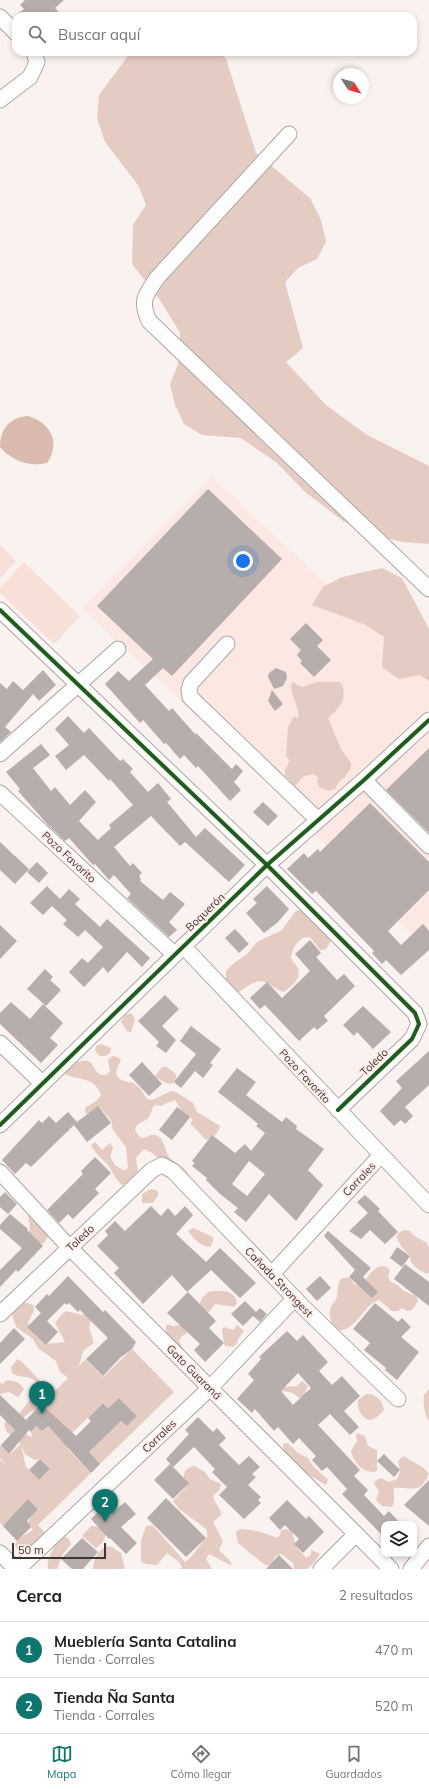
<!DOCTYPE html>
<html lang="es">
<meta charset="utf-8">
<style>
:root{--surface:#fff;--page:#f2f2f2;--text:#222;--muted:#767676;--line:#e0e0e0;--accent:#0f766e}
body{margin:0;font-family:Mulish,sans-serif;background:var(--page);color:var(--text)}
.controls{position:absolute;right:12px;bottom:12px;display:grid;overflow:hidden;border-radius:8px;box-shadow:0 2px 6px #0003}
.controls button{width:36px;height:36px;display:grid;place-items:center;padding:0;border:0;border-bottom:1px solid var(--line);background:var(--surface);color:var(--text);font:20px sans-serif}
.compass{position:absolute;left:333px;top:68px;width:36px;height:36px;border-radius:50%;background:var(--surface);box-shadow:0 2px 6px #0003;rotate:126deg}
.scale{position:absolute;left:12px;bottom:10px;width:94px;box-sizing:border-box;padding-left:4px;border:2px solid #3d3533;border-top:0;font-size:11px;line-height:14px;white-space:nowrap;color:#3d3533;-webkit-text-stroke:3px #ffefea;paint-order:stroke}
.you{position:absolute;left:243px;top:561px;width:14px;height:14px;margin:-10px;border:3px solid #fff;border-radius:50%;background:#1a73e8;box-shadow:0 0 0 6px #1a73e833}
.badge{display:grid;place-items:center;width:26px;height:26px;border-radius:50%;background:var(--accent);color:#fff;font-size:13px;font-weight:700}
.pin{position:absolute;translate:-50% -33px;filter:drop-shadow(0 1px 2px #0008)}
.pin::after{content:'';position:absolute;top:21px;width:14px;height:12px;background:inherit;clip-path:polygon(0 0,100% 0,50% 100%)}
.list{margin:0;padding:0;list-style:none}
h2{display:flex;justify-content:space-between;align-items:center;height:52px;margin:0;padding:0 16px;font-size:17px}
h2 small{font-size:13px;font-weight:400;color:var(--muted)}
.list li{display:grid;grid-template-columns:26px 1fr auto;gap:12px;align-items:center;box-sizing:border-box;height:56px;padding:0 16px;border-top:1px solid var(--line)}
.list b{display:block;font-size:15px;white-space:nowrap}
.list p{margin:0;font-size:13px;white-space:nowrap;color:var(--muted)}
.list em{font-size:13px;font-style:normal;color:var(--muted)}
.icon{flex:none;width:22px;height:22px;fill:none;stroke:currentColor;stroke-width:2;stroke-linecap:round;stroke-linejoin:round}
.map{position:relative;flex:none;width:429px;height:1569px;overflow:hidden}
.search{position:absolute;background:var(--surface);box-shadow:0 2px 6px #0003;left:12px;right:12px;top:12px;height:44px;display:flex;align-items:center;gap:10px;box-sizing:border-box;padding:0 14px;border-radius:12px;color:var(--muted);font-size:15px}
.sheet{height:164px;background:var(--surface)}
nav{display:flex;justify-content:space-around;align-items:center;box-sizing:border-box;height:56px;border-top:1px solid var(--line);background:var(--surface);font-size:11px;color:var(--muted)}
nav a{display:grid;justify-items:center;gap:2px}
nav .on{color:var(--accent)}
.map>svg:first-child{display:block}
.built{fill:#fbe8e2}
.green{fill:#f8e0d8}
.forest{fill:#e5ccc3;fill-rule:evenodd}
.water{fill:#d8baaf}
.building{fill:#b7adaa;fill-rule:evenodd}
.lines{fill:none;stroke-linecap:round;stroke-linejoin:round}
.minor-casing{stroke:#ada6a4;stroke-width:17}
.minor{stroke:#fefdfd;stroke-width:15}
.cycleway-casing{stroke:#ffefea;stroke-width:6}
.cycleway{stroke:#1b5e20;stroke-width:4}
.labels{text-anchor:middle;stroke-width:4;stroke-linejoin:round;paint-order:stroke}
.street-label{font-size:11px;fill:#3d3533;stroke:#ffefea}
</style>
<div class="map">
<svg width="429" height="1569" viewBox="0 0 429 1569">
<rect width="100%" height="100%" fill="#faf2ef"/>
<!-- built -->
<g class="built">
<path d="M 212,477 L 429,680 L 429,708 L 307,820 L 82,608 Z"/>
<path d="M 429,728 L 429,952 L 315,834 Z"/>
</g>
<!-- green -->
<g class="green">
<path d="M 0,545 L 16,561 L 0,578 Z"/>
<path d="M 24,562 L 80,616 L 54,644 L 0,593 L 0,588 Z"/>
</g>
<!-- forest -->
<g class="forest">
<path d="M 131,52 L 220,52 L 226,59 L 256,153 L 310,198 L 321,220 L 326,242 L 317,259 L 298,268 L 285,282 L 303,348 L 286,362 L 326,405 L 367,435 L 429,466 L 429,544 L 403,542 L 381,537 L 343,521 L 305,492 L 277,463 L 241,438 L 202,435 L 184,424 L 175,405 L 170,384 L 178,364 L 180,333 L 160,300 L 132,264 L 133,225 L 146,205 L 138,185 L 105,142 L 97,118 L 99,95 Z"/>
<path d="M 382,568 L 402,578 L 429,629 L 429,681 L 419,675 L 399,679 L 382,667 L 384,637 L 366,625 L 312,605 L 323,587 L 342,577 Z"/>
<path d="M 292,682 L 302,687 L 317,682 L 340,682 L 343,686 C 346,703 339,707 328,718 L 341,749 L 351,763 L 351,768 L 345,777 L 340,780 L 335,789 L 329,791 L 319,787 L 317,782 L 318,777 L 313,774 L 304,776 L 295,786 L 285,775 L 285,770 L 288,765 L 289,760 L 286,756 L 288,727 L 294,716 L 298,719 C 301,706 288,694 292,682 Z"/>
<path d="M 305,909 L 332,935 L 331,941 L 326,949 L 320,950 L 310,937 C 299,936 292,948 291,958 C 293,962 297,965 298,969 C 302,979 291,987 284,992 C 277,990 273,986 267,983 C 256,977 246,988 237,993 L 226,981 L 226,971 L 233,964 L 247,954 L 257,942 L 282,930 L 295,912 L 299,910 Z"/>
<path d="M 131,1013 L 135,1019 L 131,1032 L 127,1031 L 121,1022 L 125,1015 Z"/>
<path d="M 101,1044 L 111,1048 L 110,1053 L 105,1056 L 100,1056 L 95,1051 L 96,1046 Z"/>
<path d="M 112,1056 L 117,1057 L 121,1060 C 120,1064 118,1065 117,1069 C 113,1078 125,1083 132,1082 L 140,1088 L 147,1099 L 152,1100 L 171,1091 L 176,1092 L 193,1103 L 197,1112 L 220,1126 C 219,1133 213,1138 206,1140 L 191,1124 L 192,1119 L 183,1113 L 175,1100 L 160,1106 L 155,1105 C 151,1109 152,1113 149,1117 C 143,1124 127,1125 141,1138 C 145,1138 148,1136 151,1135 C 165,1133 164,1152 170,1158 C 176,1164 185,1166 189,1175 L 186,1180 L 152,1153 L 144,1149 L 136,1158 L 138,1171 L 127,1183 L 122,1185 C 116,1180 114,1174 110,1168 C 104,1160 95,1154 91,1145 L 95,1142 L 102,1150 L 110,1143 L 113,1147 L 110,1157 L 116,1166 L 125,1171 L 128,1168 L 126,1147 L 113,1130 L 111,1120 L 100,1108 L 90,1114 L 85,1113 L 85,1108 C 92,1103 96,1103 101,1095 C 95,1077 80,1080 66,1075 L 64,1070 L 70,1063 C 75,1063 82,1060 87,1061 C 96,1063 93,1076 106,1075 L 110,1071 L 108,1060 Z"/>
<path d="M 162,1067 L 167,1067 L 176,1074 C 177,1090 163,1083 155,1076 Z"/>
<path d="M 151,1189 L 156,1190 L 159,1194 L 153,1203 L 142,1203 L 142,1194 Z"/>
<path d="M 28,1208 L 50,1233 L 44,1243 L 39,1244 L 29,1233 C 32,1223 26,1217 28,1208 Z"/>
<path d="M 193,1228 L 213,1237 L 213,1242 L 210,1247 C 201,1247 193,1238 188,1231 Z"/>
<path d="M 405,1230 L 410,1231 L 413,1235 L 427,1243 L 429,1248 L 429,1272 L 427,1274 C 419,1270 410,1266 410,1256 L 401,1246 L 396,1236 L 400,1232 Z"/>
<path d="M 381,1266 L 387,1267 L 390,1271 L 388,1276 L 390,1281 L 399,1286 L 402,1290 L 416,1296 L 418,1301 L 412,1310 L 407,1311 L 402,1308 L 398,1311 L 392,1311 L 379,1300 C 362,1305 358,1331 336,1331 C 331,1324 327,1313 332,1305 C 333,1302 336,1300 337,1297 C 339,1288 336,1275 350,1278 L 355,1285 C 369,1284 367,1270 381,1266 Z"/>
<path d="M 208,1292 C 219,1290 235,1289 237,1303 L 234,1307 L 215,1304 L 209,1312 L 203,1314 L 199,1305 L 203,1297 Z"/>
<path d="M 18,1302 L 28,1303 L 33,1305 L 34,1311 L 29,1320 L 28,1325 L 34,1334 L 46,1344 L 65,1342 L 55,1323 L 62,1314 L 66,1311 L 82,1315 L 87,1312 L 92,1320 C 85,1330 94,1334 93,1344 C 77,1353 85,1354 78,1367 L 86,1359 L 103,1377 L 132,1349 L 174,1392 L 100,1464 L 89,1452 L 121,1421 L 127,1426 L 137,1416 L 119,1398 L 108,1408 L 103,1403 L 72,1433 L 77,1439 L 68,1449 L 91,1473 L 38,1525 L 45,1533 L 36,1556 L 26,1550 L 22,1553 L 17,1550 L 15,1544 L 18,1539 L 33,1530 L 28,1524 L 31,1516 L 38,1509 L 29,1500 L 3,1526 L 0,1523 L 0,1460 L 5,1464 L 0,1458 L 0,1446 L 1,1445 L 10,1454 L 21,1444 L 7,1432 L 4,1424 L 7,1419 L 19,1414 L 33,1396 L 41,1399 L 42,1404 L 68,1378 L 60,1372 L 56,1361 L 38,1348 L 33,1339 L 16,1327 L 11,1311 ZM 38,1409 L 57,1436 L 48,1426 L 42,1431 L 36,1426 L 31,1432 L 32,1437 L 27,1435 L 24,1417 L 30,1412 ZM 21,1445 L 25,1454 L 35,1460 L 40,1459 L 50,1469 L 39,1480 L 26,1467 Z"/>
<path d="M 167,1324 L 173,1326 L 182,1325 L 187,1330 L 187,1333 L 182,1336 L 179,1341 L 183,1348 L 182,1353 C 173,1346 162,1336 167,1324 Z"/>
<path d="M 237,1325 L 244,1331 L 238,1339 L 237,1344 L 233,1347 L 225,1346 C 224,1345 222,1331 222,1329 L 224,1327 L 234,1330 Z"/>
<path d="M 17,1359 L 22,1362 L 44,1385 L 44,1390 C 39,1387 37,1382 32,1379 C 25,1375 18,1378 12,1373 L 11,1368 Z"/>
<path d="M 7,1380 C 15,1381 20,1382 24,1389 L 18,1397 L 9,1392 L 0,1394 L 0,1382 L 2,1384 Z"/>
<path d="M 302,1381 L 308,1386 L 304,1396 L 299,1398 L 293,1393 L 283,1391 L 281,1393 L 279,1383 L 286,1387 L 291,1386 L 296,1387 Z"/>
<path d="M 429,1389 L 429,1421 C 424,1415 423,1402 424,1395 Z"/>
<path d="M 366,1394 C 376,1394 382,1400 384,1410 C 381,1413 376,1419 371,1420 C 362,1420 356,1407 358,1400 Z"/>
<path d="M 357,1433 L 365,1436 L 368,1446 L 377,1450 L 377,1470 L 375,1472 C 363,1473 353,1462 351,1451 L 357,1441 L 356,1435 Z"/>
<path d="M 288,1443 L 298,1453 L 308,1458 L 313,1466 L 328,1480 L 326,1485 C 313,1477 282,1462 283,1444 Z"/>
<path d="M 403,1456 L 424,1468 L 429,1474 C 418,1496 413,1486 394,1488 C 393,1495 396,1501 392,1507 L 382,1506 L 376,1500 L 379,1491 L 374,1484 L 375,1481 L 381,1478 L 389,1482 L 397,1479 L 400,1472 L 398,1461 Z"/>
<path d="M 194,1466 L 204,1471 L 210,1479 L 221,1484 L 220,1489 L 213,1496 C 214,1504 221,1507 221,1515 L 213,1522 L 223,1541 L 219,1550 L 230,1561 L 232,1566 L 209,1554 L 206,1559 L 212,1569 L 181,1569 L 182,1567 L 179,1562 L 167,1553 L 157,1565 L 146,1564 L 141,1562 L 141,1541 L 146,1526 L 152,1525 L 156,1529 L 185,1562 C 194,1556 199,1545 207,1537 L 207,1532 L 205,1528 L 179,1509 L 173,1501 L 185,1488 C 184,1477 181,1469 194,1466 Z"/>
<path d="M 91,1526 L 102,1527 L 106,1531 C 106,1538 102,1544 96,1548 L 82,1536 Z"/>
<path d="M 240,1529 C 251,1529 267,1533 277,1538 L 280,1535 L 281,1530 L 287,1529 L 292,1531 L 296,1547 L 306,1558 L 311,1555 L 311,1550 L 320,1554 L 314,1563 L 307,1569 L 294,1569 L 293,1563 L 281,1554 L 276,1556 L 270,1565 L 265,1565 L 238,1543 L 236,1532 Z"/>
<path d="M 64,1536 L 69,1539 L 71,1544 L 63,1554 L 57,1569 L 48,1569 C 46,1559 56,1541 64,1536 Z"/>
<path d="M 106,1546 L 112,1547 L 121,1553 L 125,1569 L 93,1569 C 93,1559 98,1551 106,1546 Z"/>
</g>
<!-- water -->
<path class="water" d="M 28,416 C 51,423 61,443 47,463 C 29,467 12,461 0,447 C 0,429 10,417 28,416 Z"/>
<!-- building -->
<g class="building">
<path d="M 25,0 L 64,0 L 55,8 L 62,16 L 15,16 L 24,9 L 20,5 Z"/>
<path d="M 208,489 L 282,559 L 172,676 L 163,668 L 145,685 L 169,711 L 172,708 L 195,734 L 196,733 L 232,769 L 236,764 L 243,771 L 234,782 L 241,790 L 230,801 L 198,766 L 196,768 L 184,755 L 180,759 L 166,743 L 164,744 L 143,720 L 140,723 L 105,684 L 118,671 L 129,681 L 153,659 L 97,606 Z"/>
<path d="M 306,623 L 323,640 L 317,646 L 331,660 L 314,677 L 300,663 L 302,661 L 297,655 L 301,650 L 290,639 Z"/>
<path d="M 276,668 L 286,672 L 287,678 L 283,686 L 274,689 L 268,677 L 269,673 Z"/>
<path d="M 43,670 L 56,685 L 39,701 L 33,694 L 5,727 L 11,732 L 0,742 L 0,683 L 7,689 L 13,681 L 23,690 Z"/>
<path d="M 272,690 L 283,704 L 275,711 L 268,701 Z"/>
<path d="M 68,716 L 84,733 L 89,728 L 120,761 L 123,759 L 133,769 L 130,772 L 148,792 L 158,783 L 171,799 L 167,802 L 196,837 L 205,828 L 245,865 L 229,882 L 185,842 L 180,846 L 151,816 L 114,847 L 130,866 L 133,863 L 142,873 L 139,876 L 141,880 L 140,881 L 163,900 L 170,892 L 185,904 L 169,922 L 177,930 L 169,937 L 127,898 L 131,894 L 114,875 L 109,880 L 95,864 L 93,865 L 69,838 L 65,841 L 48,825 L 18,791 L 20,789 L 6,772 L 41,744 L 50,755 L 33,768 L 51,791 L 55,787 L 70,805 L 85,790 L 96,802 L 79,821 L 98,840 L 111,828 L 109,825 L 133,805 L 110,779 L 109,781 L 84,755 L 66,770 L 55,756 L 69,745 L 55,729 Z"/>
<path d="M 429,748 L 429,833 L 386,790 Z"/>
<path d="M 263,802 L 278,816 L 268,826 L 253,812 Z"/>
<path d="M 370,803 L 429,862 L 429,890 L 388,931 L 401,945 L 423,924 L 429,931 L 429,950 L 401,975 L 386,960 L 382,964 L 372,953 L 374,951 L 316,891 L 312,894 L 287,869 L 304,853 L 308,858 L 318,849 L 320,852 Z"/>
<path d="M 0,842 L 29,869 L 15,884 L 0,870 Z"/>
<path d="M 37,862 L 48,873 L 39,883 L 27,872 Z"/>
<path d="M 47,886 L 60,899 L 69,889 L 80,899 L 75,904 L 100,927 L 107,919 L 150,958 L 142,967 L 127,952 L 108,973 L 103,967 L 84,987 L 69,972 L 82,958 L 88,963 L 103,947 L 85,930 L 78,937 L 63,924 L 67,920 L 52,906 L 43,915 L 30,903 Z"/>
<path d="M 267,886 L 289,909 L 278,922 L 264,933 L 246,913 L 257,903 L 253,899 Z"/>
<path d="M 0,925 L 17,941 L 0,959 Z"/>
<path d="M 235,929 L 249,944 L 239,953 L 225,938 Z"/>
<path d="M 310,940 L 321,953 L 316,957 L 337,980 L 344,974 L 355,986 L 324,1016 L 328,1021 L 317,1030 L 314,1027 L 299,1041 L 265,1005 L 260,1009 L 250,998 L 267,982 L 282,998 L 310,971 L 295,954 Z"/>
<path d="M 45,969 L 53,977 L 50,980 L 61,990 L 46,1006 L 27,989 Z"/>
<path d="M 165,995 L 179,1009 L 162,1026 L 176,1040 L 166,1053 L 156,1046 L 159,1042 L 138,1021 Z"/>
<path d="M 11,1002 L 30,1019 L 43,1004 L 63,1023 L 50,1038 L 58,1045 L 41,1063 L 0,1024 L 0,1013 Z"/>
<path d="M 363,1006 L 391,1032 L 373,1049 L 357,1032 L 354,1036 L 343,1025 Z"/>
<path d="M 191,1026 L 221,1049 L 210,1063 L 213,1065 L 203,1078 L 195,1071 L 181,1088 L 174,1082 L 196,1054 L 180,1041 Z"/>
<path d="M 429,1051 L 429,1085 L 405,1107 L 413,1116 L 405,1124 L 401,1120 L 394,1126 L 380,1111 L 402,1088 L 396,1081 Z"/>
<path d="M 142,1062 L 162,1084 L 149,1096 L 129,1075 Z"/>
<path d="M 237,1068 L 256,1082 L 246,1095 L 282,1122 L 286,1117 L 297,1126 L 296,1129 L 324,1149 L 308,1170 L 323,1185 L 296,1221 L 269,1194 L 246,1222 L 234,1212 L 238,1208 L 220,1194 L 206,1180 L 207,1178 L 192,1166 L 195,1163 L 192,1161 L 212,1135 L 235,1153 L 245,1144 L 251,1151 L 265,1133 L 256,1126 L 258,1124 L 251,1118 L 218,1092 ZM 249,1161 L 265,1174 L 247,1196 L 232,1184 Z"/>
<path d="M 98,1106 L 111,1123 L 87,1142 L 74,1125 L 31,1167 L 26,1163 L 15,1174 L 2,1160 L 39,1120 L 42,1123 L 49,1116 L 56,1123 L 68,1112 L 77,1122 Z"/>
<path d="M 177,1107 L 190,1117 L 172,1140 L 159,1130 Z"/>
<path d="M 95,1157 L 111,1173 L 95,1189 L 99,1193 L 73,1219 L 68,1214 L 59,1223 L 47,1210 L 83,1174 L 81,1171 Z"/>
<path d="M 5,1192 L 17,1204 L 8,1214 L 0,1207 L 0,1197 Z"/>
<path d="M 365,1195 L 380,1209 L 378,1211 L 398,1232 L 385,1244 L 370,1230 L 361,1239 L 349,1231 L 368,1213 L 357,1202 Z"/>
<path d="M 151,1206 L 161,1216 L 168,1208 L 175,1216 L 185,1206 L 193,1215 L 176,1234 L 206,1262 L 220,1248 L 256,1283 L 240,1298 L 211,1270 L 187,1292 L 172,1275 L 143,1304 L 114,1273 L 119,1268 L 97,1246 L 108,1235 L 105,1231 L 115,1221 L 125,1231 Z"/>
<path d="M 10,1214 L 28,1229 L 27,1230 L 43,1246 L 18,1272 L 16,1270 L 0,1287 L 0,1270 L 22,1248 L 0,1229 L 0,1225 Z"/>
<path d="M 328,1231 L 371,1268 L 363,1277 L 378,1292 L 372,1298 L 349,1277 L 355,1270 L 324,1236 Z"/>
<path d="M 397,1247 L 410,1256 L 402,1267 L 390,1258 Z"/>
<path d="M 405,1264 L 429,1282 L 429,1306 L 394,1279 Z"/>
<path d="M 68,1276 L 103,1312 L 105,1310 L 136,1342 L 132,1349 L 120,1358 L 103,1376 L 86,1359 L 108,1338 L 80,1310 L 78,1312 L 69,1303 L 67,1305 L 65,1303 L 47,1321 L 58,1332 L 46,1345 L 27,1327 L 41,1313 L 35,1307 L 47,1294 L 49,1296 Z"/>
<path d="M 320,1276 L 331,1288 L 317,1301 L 306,1289 Z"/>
<path d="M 188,1292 L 216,1321 L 209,1328 L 224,1343 L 205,1362 L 194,1350 L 200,1344 L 167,1313 Z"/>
<path d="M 245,1301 L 256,1312 L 260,1308 L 267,1314 L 260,1322 L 253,1316 L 243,1326 L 231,1314 Z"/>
<path d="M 375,1303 L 398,1322 L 402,1318 L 411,1327 L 401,1337 L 419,1352 L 397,1380 L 385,1370 L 386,1368 L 364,1350 L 370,1343 L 353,1329 Z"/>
<path d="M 14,1328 L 25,1339 L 0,1364 L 0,1343 Z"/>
<path d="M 287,1331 L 297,1341 L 303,1335 L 328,1362 L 319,1371 L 332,1385 L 342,1376 L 360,1396 L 344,1411 L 359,1427 L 350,1435 L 330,1414 L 318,1425 L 360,1470 L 354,1476 L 368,1490 L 364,1495 L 384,1516 L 389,1511 L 401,1524 L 384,1524 L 384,1537 L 342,1494 L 347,1489 L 327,1467 L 322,1471 L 312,1460 L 316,1456 L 299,1438 L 293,1444 L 278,1427 L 274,1431 L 255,1409 L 252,1413 L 237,1399 L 254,1380 L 248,1374 L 261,1359 L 259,1357 ZM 298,1373 L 311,1388 L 293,1405 L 281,1391 Z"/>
<path d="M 0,1395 L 26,1420 L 41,1404 L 76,1436 L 91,1421 L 88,1418 L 103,1403 L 108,1408 L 119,1398 L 137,1416 L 127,1426 L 121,1421 L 89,1452 L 100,1464 L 91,1473 L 48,1426 L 42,1431 L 36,1426 L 31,1432 L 29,1430 L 9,1454 L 1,1445 L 15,1430 L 0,1415 Z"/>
<path d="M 198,1417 L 213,1432 L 217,1428 L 226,1438 L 219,1445 L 239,1465 L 249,1456 L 260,1467 L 252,1474 L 256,1477 L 248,1485 L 261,1497 L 258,1500 L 261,1503 L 244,1519 L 219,1495 L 227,1487 L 212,1472 L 215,1469 L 194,1447 L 173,1467 L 166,1459 L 189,1434 L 185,1430 Z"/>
<path d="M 384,1454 L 400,1470 L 394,1477 L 377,1461 Z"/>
<path d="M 40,1459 L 50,1469 L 39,1480 L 29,1470 Z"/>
<path d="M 170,1464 L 189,1483 L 173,1499 L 154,1480 Z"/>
<path d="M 429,1480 L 429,1526 L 404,1505 Z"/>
<path d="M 166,1498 L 206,1538 L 186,1557 L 147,1518 Z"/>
<path d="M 28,1499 L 38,1509 L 27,1521 L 31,1527 L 17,1541 L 3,1526 Z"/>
<path d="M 287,1500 L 306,1519 L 309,1516 L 324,1532 L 303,1553 L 294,1544 L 299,1539 L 285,1525 L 280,1530 L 269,1518 Z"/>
<path d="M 125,1502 L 136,1514 L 121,1527 L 137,1543 L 126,1554 L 110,1538 L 109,1539 L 91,1519 L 102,1508 L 110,1515 Z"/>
<path d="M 82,1538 L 98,1552 L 83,1569 L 72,1569 L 61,1559 Z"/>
<path d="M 279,1555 L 293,1569 L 266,1569 Z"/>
</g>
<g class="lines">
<!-- minor casing -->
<g class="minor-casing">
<g id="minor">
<path d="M 0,17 L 16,33"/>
<path d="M 0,100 L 30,77 L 37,62 L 34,52"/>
<path d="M 289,134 L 157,278 C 145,296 140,300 149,321 L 429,589"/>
<path d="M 0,610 L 267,865 L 415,1013 L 419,1024 L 412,1039 L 338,1110"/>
<path d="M 227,644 L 191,683 L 189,690 L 190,697 L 318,820"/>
<path d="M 0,754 L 118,649"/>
<path d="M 364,780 L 429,846"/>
<path d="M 0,793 L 174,954"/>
<path d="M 183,946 L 429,1205"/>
<path d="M 0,1043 L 42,1083"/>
<path d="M 0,1125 L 267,865 L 364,780 L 429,720"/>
<path d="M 0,1172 L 70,1248 L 391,1569"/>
<path d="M 272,1274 L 381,1155"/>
<path d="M 0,1314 L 152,1170 L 162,1165 L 173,1171 L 302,1306 L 398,1399"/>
<path d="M 0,1553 L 16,1569"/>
<path d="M 18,1569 L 210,1388 L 295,1298"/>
<path d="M 321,1569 L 356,1534"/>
<path d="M 411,1569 L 429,1546"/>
</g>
</g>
<!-- minor -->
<use href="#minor" class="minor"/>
<!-- cycleway casing -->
<g class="cycleway-casing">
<g id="cycleway">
<path d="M 0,610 L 267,865 L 415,1013 L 419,1024 L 412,1039 L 338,1110"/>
<path d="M 0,1125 L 267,865 L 364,780 L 429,720"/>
</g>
</g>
<!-- cycleway -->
<use href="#cycleway" class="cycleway"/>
</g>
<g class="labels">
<!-- street labels -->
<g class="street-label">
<text transform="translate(69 857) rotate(43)" y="4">Pozo Favorito</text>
<text transform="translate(205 912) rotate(-44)" y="4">Boquerón</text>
<text transform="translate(374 1062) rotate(-44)" y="4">Toledo</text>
<text transform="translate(305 1076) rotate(47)" y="4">Pozo Favorito</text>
<text transform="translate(359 1179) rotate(-47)" y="4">Corrales</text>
<text transform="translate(80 1238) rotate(-43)" y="4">Toledo</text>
<text transform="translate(279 1282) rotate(46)" y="4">Cañada Strongest</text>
<text transform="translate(194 1372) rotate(45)" y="4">Gato Guaraná</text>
<text transform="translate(159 1436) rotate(-44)" y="4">Corrales</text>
</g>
</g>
</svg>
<div class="controls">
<button><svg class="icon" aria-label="layers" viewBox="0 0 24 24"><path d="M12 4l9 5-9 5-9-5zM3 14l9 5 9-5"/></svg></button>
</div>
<svg class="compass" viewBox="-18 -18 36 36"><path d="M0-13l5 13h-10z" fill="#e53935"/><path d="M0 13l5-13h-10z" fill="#767676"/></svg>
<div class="scale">50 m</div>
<div class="you"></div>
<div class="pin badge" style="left:42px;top:1414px">1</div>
<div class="pin badge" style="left:105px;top:1522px">2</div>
<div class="search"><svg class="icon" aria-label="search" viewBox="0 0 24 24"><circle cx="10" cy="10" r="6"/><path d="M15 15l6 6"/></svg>Buscar aquí</div>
</div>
<section class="sheet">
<h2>Cerca<small>2 resultados</small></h2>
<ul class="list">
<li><span class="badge">1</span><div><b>Mueblería Santa Catalina</b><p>Tienda · Corrales</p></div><em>470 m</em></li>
<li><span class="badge">2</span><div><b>Tienda Ña Santa</b><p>Tienda · Corrales</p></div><em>520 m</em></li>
</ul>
</section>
<nav>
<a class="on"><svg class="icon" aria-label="map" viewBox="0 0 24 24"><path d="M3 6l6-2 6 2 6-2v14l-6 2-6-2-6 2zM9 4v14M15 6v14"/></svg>Mapa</a>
<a><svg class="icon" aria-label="directions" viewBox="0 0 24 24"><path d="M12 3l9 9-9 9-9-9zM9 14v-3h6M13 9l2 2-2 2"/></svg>Cómo llegar</a>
<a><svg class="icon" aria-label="saved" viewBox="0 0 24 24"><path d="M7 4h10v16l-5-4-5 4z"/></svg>Guardados</a>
</nav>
